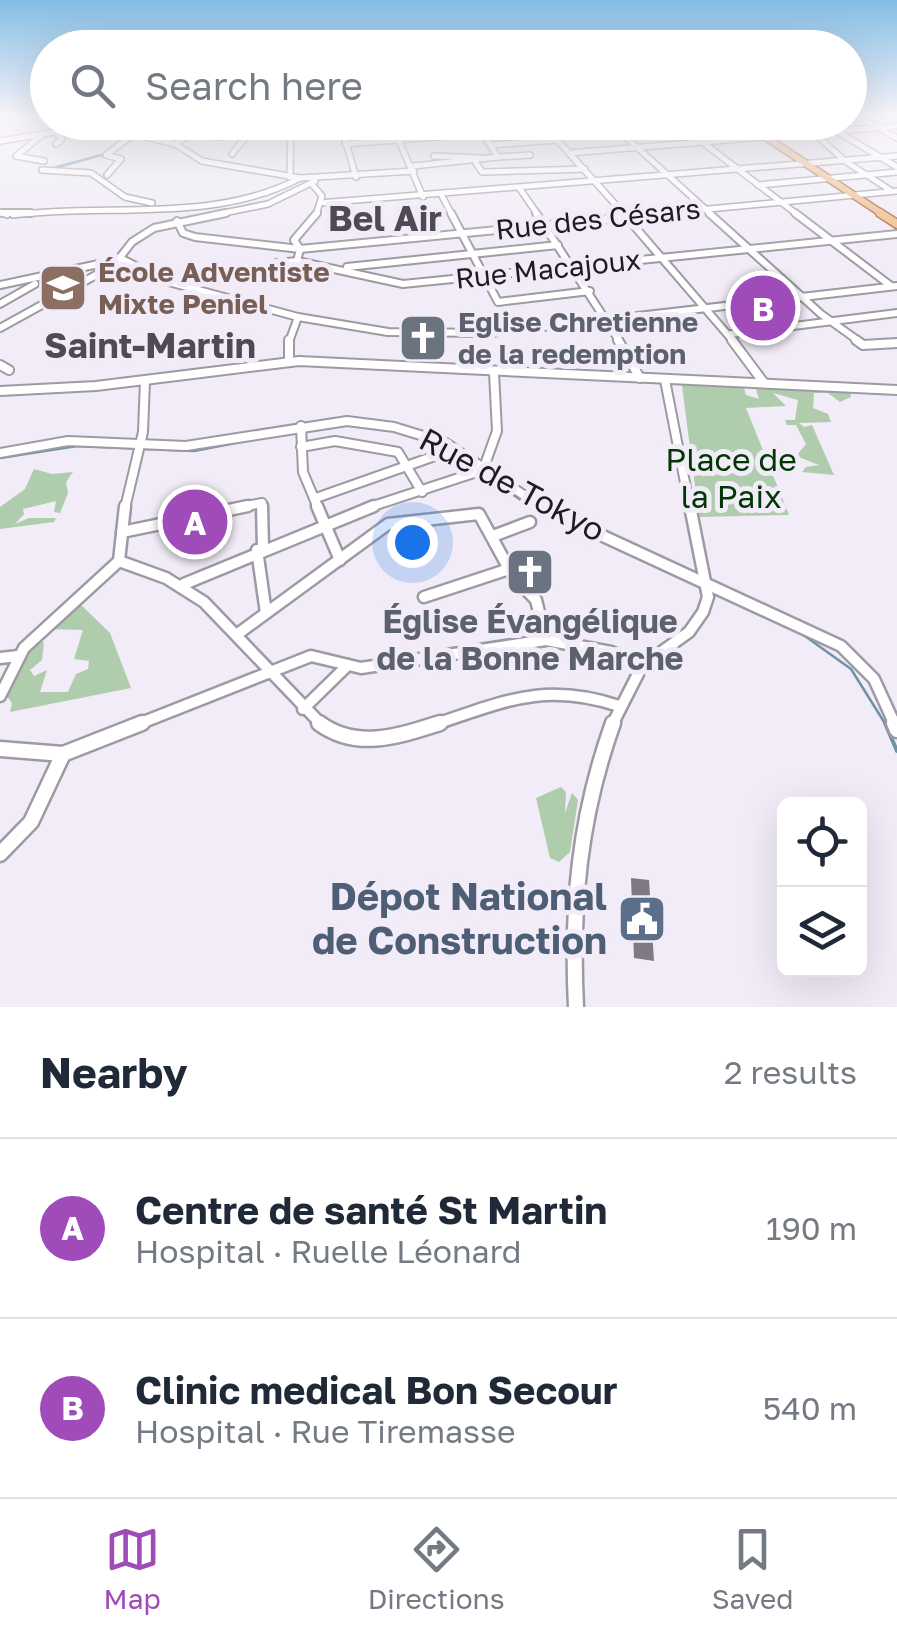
<!DOCTYPE html>
<meta charset="utf-8">
<style>
:root{--surface:#fff;--page:#f6f6f7;--text:#1f2937;--muted:#747a83;--line:#e0e1e3;--accent:#9f4bba}
body{margin:0;font-family:"Golos Text",sans-serif;background:var(--page);color:var(--text)}
.controls{position:absolute;right:30px;bottom:30px;display:grid;overflow:hidden;border-radius:15px;box-shadow:0 10px 40px #0002}
.controls button{width:90px;height:90px;display:grid;place-items:center;padding:0;border:0;border-bottom:2px solid var(--line);background:var(--surface);color:var(--text);font:50px sans-serif}
.you{position:absolute;left:412px;top:542px;width:35px;height:35px;margin:-25px;border:8px solid #fff;border-radius:50%;background:#1a73e8;box-shadow:0 0 0 15px #1a73e833}
.badge{display:grid;place-items:center;width:65px;height:65px;border-radius:50%;background:var(--accent);color:#fff;font-size:32px;font-weight:700}
.pin{position:absolute;translate:-50% -50%;border:5px solid #fff;box-shadow:0 2px 10px #0006}
.list{margin:0;padding:0;list-style:none}
h2{display:flex;justify-content:space-between;align-items:center;height:130px;margin:0;padding:0 40px;font-size:42px}
h2 small{font-size:32px;font-weight:400;color:var(--muted)}
.list li{display:grid;grid-template-columns:65px 1fr auto;gap:30px;align-items:center;box-sizing:border-box;height:180px;padding:0 40px;border-top:2px solid var(--line)}
.list b{display:block;font-size:38px;white-space:nowrap}
.list p{margin:0;font-size:32px;white-space:nowrap;color:var(--muted)}
.list em{font-size:32px;font-style:normal;color:var(--muted)}
.icon{flex:none;width:55px;height:55px;fill:none;stroke:currentColor;stroke-width:2;stroke-linecap:round;stroke-linejoin:round}
.map{position:relative;flex:none;width:897px;height:1007px;overflow:hidden}
.search{position:absolute;background:var(--surface);box-shadow:0 10px 40px #0002;left:30px;right:30px;top:30px;height:110px;display:flex;align-items:center;gap:25px;box-sizing:border-box;padding:0 35px;border-radius:55px;color:var(--muted);font-size:38px}
.sheet{height:490px;background:var(--surface)}
nav{display:flex;justify-content:space-around;align-items:center;box-sizing:border-box;height:140px;border-top:2px solid var(--line);background:var(--surface);font-size:28px;color:var(--muted)}
nav a{display:grid;justify-items:center;gap:5px}
nav .on{color:var(--accent)}
.map>svg:first-child{display:block}
.green{fill:#afcdad}
.lines{fill:none;stroke-linecap:round;stroke-linejoin:round}
.stream-far1{stroke:#6c94a5;stroke-width:2.5}
.stream{stroke:#6c94a5;stroke-width:4}
.building{fill:#7e7983}
.minor-far4-casing{stroke:#9e9aa4;stroke-width:8}
.minor-far3-casing{stroke:#9e9aa4;stroke-width:10}
.minor-far2-casing{stroke:#9e9aa4;stroke-width:12}
.minor-far1-casing{stroke:#9e9aa4;stroke-width:15}
.minor-casing{stroke:#9e9aa4;stroke-width:19}
.major-far1-casing{stroke:#a0632c;stroke-width:9}
.major-casing{stroke:#a0632c;stroke-width:11}
.minor-far4{stroke:#fff;stroke-width:5}
.minor-far3{stroke:#fff;stroke-width:6}
.minor-far2{stroke:#fff;stroke-width:8}
.minor-far1{stroke:#fff;stroke-width:10}
.minor{stroke:#fff;stroke-width:14}
.major-far1{stroke:#f0b884;stroke-width:6}
.major{stroke:#f0b884;stroke-width:8}
.labels{text-anchor:middle;stroke-width:10;stroke-linejoin:round;paint-order:stroke}
.far-street-label{font-size:28px;fill:#1e1c20;stroke:#f1ecf7}
.far-education-label{font-size:28px;font-weight:bold;fill:#785e54;stroke:#f1ecf7;text-anchor:start}
.far-worship-label{font-size:28px;font-weight:bold;fill:#5b616d;stroke:#f1ecf7;text-anchor:start}
.park-label{font-size:32px;fill:#003702;stroke:#f1ecf7}
.street-label{font-size:32px;fill:#1e1c20;stroke:#f1ecf7}
.worship-label{font-size:32px;font-weight:bold;fill:#5b616d;stroke:#f1ecf7}
.far-district-label{font-size:35px;font-weight:bold;fill:#4f4b54;stroke:#f1ecf7}
.near-service-label{font-size:38px;font-weight:bold;fill:#4e5e75;stroke:#f1ecf7;text-anchor:end}
</style>
<div class="map">
<svg width="897" height="1007" viewBox="0 0 897 1007">
<rect width="100%" height="100%" fill="#f1ecf7"/>
<!-- green -->
<g class="green">
<path d="M 681,378 L 743,385 L 746,395 L 759,399 L 755,386 L 851,392 L 851,397 L 840,402 L 828,393 L 814,393 L 813,408 L 828,414 L 831,422 L 799,423 L 804,427 L 812,425 L 834,475 L 802,472 L 806,467 L 819,465 L 796,456 L 806,444 L 796,425 L 787,425 L 785,420 L 795,420 L 798,400 L 773,393 L 786,406 L 746,408 L 789,515 L 699,517 Z"/>
<path d="M 34,469 L 52,474 L 73,472 L 66,482 L 68,493 L 60,513 L 54,512 L 56,501 L 23,509 L 24,514 L 15,524 L 29,518 L 56,518 L 54,522 L 0,529 L 0,507 L 25,489 Z"/>
<path d="M 79,603 L 110,633 L 131,688 L 10,712 L 12,703 L 3,691 L 18,672 L 15,663 L 31,643 L 44,642 L 42,660 L 30,670 L 34,676 L 47,670 L 40,692 L 68,692 L 76,674 L 88,669 L 89,661 L 74,659 L 83,630 L 49,629 Z"/>
<path d="M 561,787 L 566,792 L 565,813 L 572,793 L 578,800 L 570,852 L 559,862 L 550,858 L 536,798 Z"/>
</g>
<g class="lines">
<!-- stream-far1 -->
<g class="stream-far1">
<path d="M 50,169 L 105,154"/>
<path d="M 452,453 L 475,468"/>
<path d="M 0,458 L 77,446 L 194,451 L 256,439"/>
<path d="M 481,473 L 537,511"/>
<path d="M 802,634 L 851,669 L 886,725"/>
</g>
<!-- stream -->
<path class="stream" d="M 885,723 L 897,751"/>
</g>
<!-- building -->
<path class="building" d="M 631,878 L 649,880 L 654,961 L 634,958 Z"/>
<g class="lines">
<!-- minor-far4 casing -->
<g class="minor-far4-casing">
<g id="minor-far4">
<path d="M 858,117 L 897,138"/>
<path d="M 0,120 L 6,117"/>
<path d="M 340,122 L 356,177"/>
<path d="M 391,122 L 423,197"/>
<path d="M 541,122 L 625,215"/>
<path d="M 609,122 L 712,215"/>
<path d="M 676,122 L 798,215"/>
<path d="M 802,122 L 845,161 L 890,190"/>
<path d="M 821,122 L 897,167"/>
<path d="M 291,124 L 314,122"/>
<path d="M 55,131 L 62,139 L 56,144"/>
<path d="M 42,135 L 16,156 L 44,161"/>
<path d="M 216,137 L 291,130"/>
<path d="M 0,141 L 97,125 L 175,144 L 202,161 L 300,178 L 414,171"/>
<path d="M 175,144 L 209,122"/>
<path d="M 345,144 L 630,122"/>
<path d="M 490,145 L 557,140"/>
<path d="M 569,153 L 897,126"/>
<path d="M 232,154 L 248,134"/>
<path d="M 434,156 L 481,158"/>
<path d="M 498,157 L 530,155"/>
<path d="M 476,163 L 482,172 L 585,169"/>
<path d="M 413,166 L 498,157 L 475,122"/>
<path d="M 42,170 L 91,173 L 125,197 L 152,203"/>
<path d="M 107,175 L 121,159 L 106,155 L 134,134"/>
<path d="M 290,177 L 291,122"/>
<path d="M 311,183 L 322,196 L 316,215"/>
<path d="M 758,185 L 897,172"/>
<path d="M 520,189 L 538,215"/>
<path d="M 442,196 L 452,215"/>
<path d="M 320,203 L 897,156"/>
<path d="M 0,212 L 7,215"/>
<path d="M 13,215 C 107,203 213,224 300,178"/>
<path d="M 214,215 L 268,204 L 315,181"/>
<path d="M 646,215 L 897,191"/>
</g>
</g>
<!-- minor-far3 casing -->
<g class="minor-far3-casing">
<g id="minor-far3">
<path d="M 2,213 L 31,213"/>
<path d="M 317,213 L 294,240 L 300,249 L 297,261 L 403,284 L 897,234"/>
<path d="M 451,213 L 498,302 L 590,291"/>
<path d="M 536,213 L 620,342"/>
<path d="M 623,213 L 734,342"/>
<path d="M 709,213 L 821,314 L 860,342"/>
<path d="M 795,213 L 891,286"/>
<path d="M 177,221 L 183,233 L 195,237 L 300,249 L 672,213"/>
<path d="M 277,263 L 297,261"/>
<path d="M 347,267 L 558,245"/>
<path d="M 0,285 L 122,259 L 165,281 L 298,317 L 388,332 L 491,333 L 897,286"/>
<path d="M 0,304 L 35,284"/>
<path d="M 0,328 L 114,265 L 132,242 L 154,228 L 226,213"/>
<path d="M 731,334 L 897,313"/>
<path d="M 289,342 L 298,317"/>
</g>
</g>
<!-- minor-far2 casing -->
<g class="minor-far2-casing">
<g id="minor-far2">
<path d="M 289,340 L 289,362"/>
<path d="M 618,340 L 640,378"/>
<path d="M 732,340 L 764,383"/>
<path d="M 856,340 L 863,345 L 897,343"/>
<path d="M 0,365 L 9,370"/>
<path d="M 665,380 L 690,508"/>
<path d="M 0,391 L 96,386 L 299,361 L 897,390"/>
<path d="M 301,426 L 303,472 L 318,508"/>
<path d="M 301,447 L 335,441 L 398,452 L 422,492"/>
<path d="M 0,453 L 68,441 L 186,446 L 347,421 L 394,427 L 446,443 L 543,508"/>
<path d="M 316,498 L 449,451"/>
<path d="M 125,508 L 143,432 L 145,380"/>
<path d="M 236,508 L 262,503 L 262,508"/>
<path d="M 367,508 L 483,470 L 497,431 L 494,373"/>
</g>
</g>
<!-- minor-far1 casing -->
<g class="minor-far1-casing">
<g id="minor-far1">
<path d="M 262,506 L 263,548"/>
<path d="M 317,506 L 340,560"/>
<path d="M 538,506 L 841,646 L 874,679 L 895,725"/>
<path d="M 122,532 L 248,506"/>
<path d="M 493,536 L 530,522"/>
<path d="M 257,550 L 266,613"/>
<path d="M 119,561 L 166,578 L 204,602 L 322,725"/>
<path d="M 184,584 L 374,506"/>
<path d="M 424,597 L 509,569"/>
<path d="M 239,633 L 388,524 L 479,514 L 513,576 L 536,600 L 546,640"/>
<path d="M 0,658 L 18,656"/>
<path d="M 0,696 L 24,648 L 119,561 L 125,506"/>
<path d="M 303,709 L 348,665"/>
<path d="M 136,725 L 311,656 L 361,668 L 546,640 L 611,652 L 643,665"/>
<path d="M 433,725 C 503,702 544,681 619,706"/>
<path d="M 612,725 L 642,666 L 689,632 L 703,612 L 708,597 L 690,506"/>
</g>
</g>
<!-- minor casing -->
<g class="minor-casing">
<g id="minor">
<path d="M 319,723 C 357,751 399,736 440,723"/>
<path d="M 894,723 L 897,730"/>
<path d="M 0,749 L 63,754 L 142,723"/>
<path d="M 0,854 L 31,822 L 63,754"/>
<path d="M 576,1007 C 571,907 579,818 613,723"/>
</g>
</g>
<!-- major-far1 casing -->
<g class="major-far1-casing">
<path id="major-far1" d="M 743,122 L 884,215"/>
</g>
<!-- major casing -->
<g class="major-casing">
<path id="major" d="M 880,213 L 897,224"/>
</g>
<!-- minor-far4 -->
<use href="#minor-far4" class="minor-far4"/>
<!-- minor-far3 -->
<use href="#minor-far3" class="minor-far3"/>
<!-- minor-far2 -->
<use href="#minor-far2" class="minor-far2"/>
<!-- minor-far1 -->
<use href="#minor-far1" class="minor-far1"/>
<!-- minor -->
<use href="#minor" class="minor"/>
<!-- major-far1 -->
<use href="#major-far1" class="major-far1"/>
<!-- major -->
<use href="#major" class="major"/>
</g>
<!-- sky -->
<linearGradient id="sky" x2="0" y2="1"><stop stop-color="#84bce4"/><stop offset="0.45" stop-color="#f9f6fb"/><stop offset="1" stop-color="#f9f6fb" stop-opacity="0"/></linearGradient>
<rect width="897" height="258" fill="url(#sky)"/>
<!-- icons -->
<defs>
<g id="school-square" transform="scale(2.5)"><rect x="-9" y="-9" width="18" height="18" rx="4" fill="#8d6e63" stroke="#f1ecf7"/><path d="M0-5L7-2L0 1L-7-2ZM-4 1L0 2.5L4 1V4Q0 6-4 4Z" fill="#fff"/></g>
<g id="church-square" transform="scale(2.5)"><rect x="-9" y="-9" width="18" height="18" rx="4" fill="#6b7280" stroke="#f1ecf7"/><path d="M-1.2-6h2.4v3.5h3.3v2.4h-3.3V6h-2.4V-.1h-3.3v-2.4h3.3Z" fill="#fff"/></g>
<g id="civic-square" transform="scale(2.5)"><rect x="-9" y="-9" width="18" height="18" rx="4" fill="#5c6f8a" stroke="#f1ecf7"/><path d="M-.6-6.5H3V-4.5H.6V-3L4-1V1h2V6H-6V1h2V-1L-.6-3ZM-1.2 2.5V6h2.4V2.5Z" fill="#fff"/></g>
</defs>
<g fill-rule="evenodd">
<use href="#school-square" x="63" y="288"/>
<use href="#church-square" x="423" y="338"/>
<use href="#church-square" x="530" y="572"/>
<use href="#civic-square" x="642" y="919"/>
</g>
<g class="labels">
<!-- far-street labels -->
<g class="far-street-label">
<text transform="translate(598 219) rotate(-6)" y="10">Rue des Césars</text>
<text transform="translate(548 269) rotate(-6)" y="10">Rue Macajoux</text>
</g>
<!-- far-education labels -->
<g class="far-education-label">
<text x="98" y="282">École Adventiste<tspan x="98" dy="32">Mixte Peniel</tspan></text>
</g>
<!-- far-worship labels -->
<g class="far-worship-label">
<text x="458" y="332">Eglise Chretienne<tspan x="458" dy="32">de la redemption</tspan></text>
</g>
<!-- park labels -->
<g class="park-label">
<text x="731" y="471">Place de<tspan x="731" dy="37">la Paix</tspan></text>
</g>
<!-- street labels -->
<g class="street-label">
<text transform="translate(512 485) rotate(28)" y="11">Rue de Tokyo</text>
</g>
<!-- worship labels -->
<g class="worship-label">
<text x="530" y="633">Église Évangélique<tspan x="530" dy="37">de la Bonne Marche</tspan></text>
</g>
<!-- far-district labels -->
<g class="far-district-label">
<text x="385" y="231">Bel Air</text>
<text x="150" y="358">Saint-Martin</text>
</g>
<!-- near-service labels -->
<g class="near-service-label">
<text x="607" y="910">Dépot National<tspan x="607" dy="44">de Construction</tspan></text>
</g>
</g>
</svg>
<div class="controls">
<button><svg class="icon" aria-label="locate" viewBox="0 0 24 24"><circle cx="12" cy="12" r="6"/><path d="M12 2v4M12 18v4M2 12h4M18 12h4"/></svg></button>
<button><svg class="icon" aria-label="layers" viewBox="0 0 24 24"><path d="M12 4l9 5-9 5-9-5zM3 14l9 5 9-5"/></svg></button>
</div>
<div class="you"></div>
<div class="pin badge" style="left:195px;top:522px">A</div>
<div class="pin badge" style="left:763px;top:308px">B</div>
<div class="search"><svg class="icon" aria-label="search" viewBox="0 0 24 24"><circle cx="10" cy="10" r="6"/><path d="M15 15l6 6"/></svg>Search here</div>
</div>
<section class="sheet">
<h2>Nearby<small>2 results</small></h2>
<ul class="list">
<li><span class="badge">A</span><div><b>Centre de santé St Martin</b><p>Hospital · Ruelle Léonard</p></div><em>190 m</em></li>
<li><span class="badge">B</span><div><b>Clinic medical Bon Secour</b><p>Hospital · Rue Tiremasse</p></div><em>540 m</em></li>
</ul>
</section>
<nav>
<a class="on"><svg class="icon" aria-label="map" viewBox="0 0 24 24"><path d="M3 6l6-2 6 2 6-2v14l-6 2-6-2-6 2zM9 4v14M15 6v14"/></svg>Map</a>
<a><svg class="icon" aria-label="directions" viewBox="0 0 24 24"><path d="M12 3l9 9-9 9-9-9zM9 14v-3h6M13 9l2 2-2 2"/></svg>Directions</a>
<a><svg class="icon" aria-label="saved" viewBox="0 0 24 24"><path d="M7 4h10v16l-5-4-5 4z"/></svg>Saved</a>
</nav>
